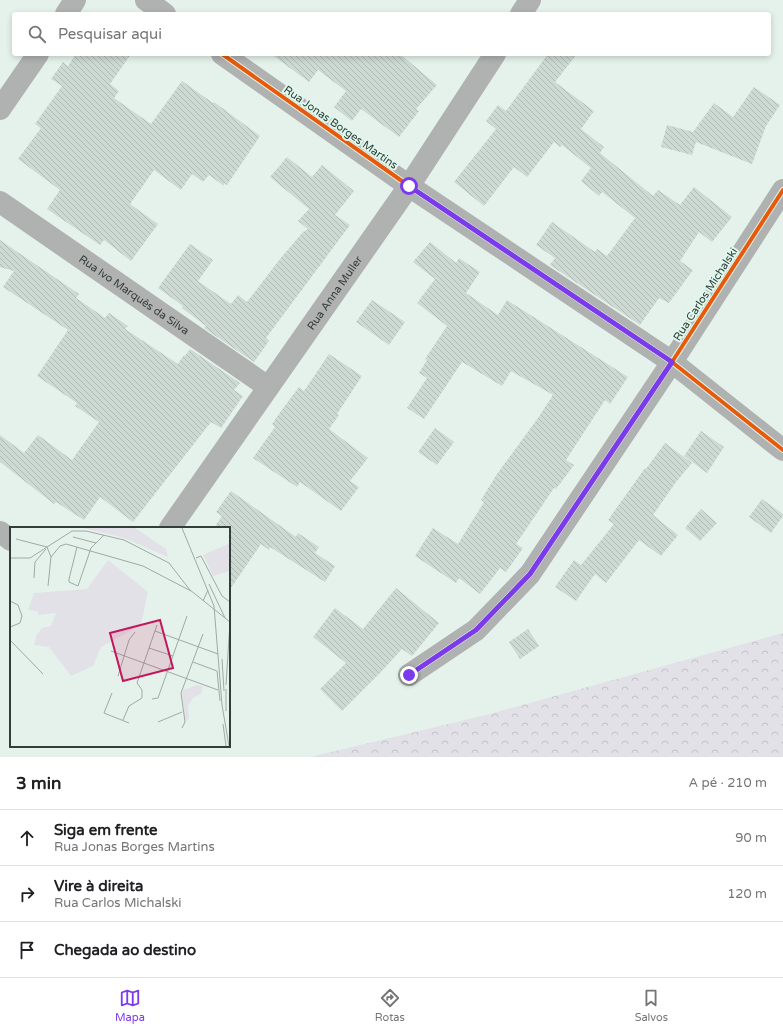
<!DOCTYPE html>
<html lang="pt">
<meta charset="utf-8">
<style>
:root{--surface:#fff;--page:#f2f2f2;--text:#202124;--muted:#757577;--line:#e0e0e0;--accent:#7c3aed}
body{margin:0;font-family:"Varela Round",sans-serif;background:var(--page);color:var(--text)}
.stop{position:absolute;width:12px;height:12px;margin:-9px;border:3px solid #7c3aed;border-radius:50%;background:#fff}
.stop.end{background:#7c3aed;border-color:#fff;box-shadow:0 1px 4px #0008}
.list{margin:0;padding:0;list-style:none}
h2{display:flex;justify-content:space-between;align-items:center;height:52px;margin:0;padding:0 16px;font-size:17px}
h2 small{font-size:13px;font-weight:400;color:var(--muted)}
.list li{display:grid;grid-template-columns:26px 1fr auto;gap:12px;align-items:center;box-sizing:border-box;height:56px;padding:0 16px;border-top:1px solid var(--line)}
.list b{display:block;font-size:15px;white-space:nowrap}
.list p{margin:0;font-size:13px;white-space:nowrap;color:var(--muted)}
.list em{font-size:13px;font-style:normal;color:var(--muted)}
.icon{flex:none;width:22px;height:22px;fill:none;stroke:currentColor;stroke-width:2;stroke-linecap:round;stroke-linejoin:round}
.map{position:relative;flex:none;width:783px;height:757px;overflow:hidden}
.search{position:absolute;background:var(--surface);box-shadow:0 2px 6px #0003;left:12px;right:12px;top:12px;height:44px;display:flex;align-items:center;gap:10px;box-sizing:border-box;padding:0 14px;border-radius:4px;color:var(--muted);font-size:15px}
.sheet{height:220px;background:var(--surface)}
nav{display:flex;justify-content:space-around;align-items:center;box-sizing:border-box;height:56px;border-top:1px solid var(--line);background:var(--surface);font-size:11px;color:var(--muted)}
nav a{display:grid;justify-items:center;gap:2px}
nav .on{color:var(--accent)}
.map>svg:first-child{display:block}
.forest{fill:url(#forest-crowns)}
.building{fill:url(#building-back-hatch)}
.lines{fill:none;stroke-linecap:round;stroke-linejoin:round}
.street{stroke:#b0b1b1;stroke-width:22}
.cycleway-casing{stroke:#dff8ed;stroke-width:6}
.cycleway{stroke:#e8590c;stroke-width:4}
.route{stroke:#7c3aed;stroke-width:5}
.labels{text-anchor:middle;stroke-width:4;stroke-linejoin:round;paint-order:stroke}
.street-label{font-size:11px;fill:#333d39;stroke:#dff8ed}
.inset-road{fill:none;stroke:#9eaaa4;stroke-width:1}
.view{fill:#c2185b;fill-opacity:0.15;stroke:#c2185b;stroke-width:2}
.inset-edge{fill:none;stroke:#333d39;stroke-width:2}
</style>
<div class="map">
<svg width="783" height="757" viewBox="0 0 783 757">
<defs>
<pattern id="forest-crowns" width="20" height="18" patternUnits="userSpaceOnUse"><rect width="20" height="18" fill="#e2e1e8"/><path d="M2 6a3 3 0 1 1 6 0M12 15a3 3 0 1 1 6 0" fill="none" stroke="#c2c2c8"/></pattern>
<pattern id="building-back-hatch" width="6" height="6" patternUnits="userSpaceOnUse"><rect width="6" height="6" fill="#cdd9d3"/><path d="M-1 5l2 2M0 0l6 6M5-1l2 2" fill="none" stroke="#b0bbb6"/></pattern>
</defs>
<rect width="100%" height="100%" fill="#e5f2ec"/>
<!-- forest -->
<path class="forest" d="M 783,633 L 783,757 L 310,757 L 486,715 Z"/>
<!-- building -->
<g class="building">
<path d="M 76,54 L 131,54 L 110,84 L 119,91 L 114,98 L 151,124 L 182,81 L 213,103 L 214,102 L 260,136 L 227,185 L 224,183 L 224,186 L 209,175 L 203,182 L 192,174 L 181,190 L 154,170 L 130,204 L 158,224 L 131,261 L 104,240 L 100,245 L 47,209 L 60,190 L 18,159 L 41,128 L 35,124 L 62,86 L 51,79 L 63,62 L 68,66 Z"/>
<path d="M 271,54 L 400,54 L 437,85 L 416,109 L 419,111 L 399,137 L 361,109 L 352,121 L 334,107 L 346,91 L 318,70 L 309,82 Z"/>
<path d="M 548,54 L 577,54 L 555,82 L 594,111 L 581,129 L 604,147 L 600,153 L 653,196 L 658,190 L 680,205 L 694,187 L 732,217 L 712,242 L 699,232 L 680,261 L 693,270 L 669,303 L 659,298 L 640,325 L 550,265 L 555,258 L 536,245 L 552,222 L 595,252 L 597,249 L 607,256 L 635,218 L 602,192 L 599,196 L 581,181 L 591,168 L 562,145 L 560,147 L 554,142 L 527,177 L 514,167 L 484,206 L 454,182 L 496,129 L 486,121 L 498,105 L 506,111 Z"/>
<path d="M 754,87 L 780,105 L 766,126 L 752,164 L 696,142 L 692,155 L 661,147 L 667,125 L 693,132 L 714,103 L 733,117 Z"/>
<path d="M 287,157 L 312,177 L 322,165 L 354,191 L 335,215 L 350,225 L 266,338 L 269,341 L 254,362 L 204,328 L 206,326 L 182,308 L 183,306 L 158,288 L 190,244 L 213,260 L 198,281 L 231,304 L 238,295 L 247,302 L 280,259 L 303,232 L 308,229 L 298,221 L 309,209 L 270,177 Z"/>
<path d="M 0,240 L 79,294 L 76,298 L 105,318 L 109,313 L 128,326 L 125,329 L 178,364 L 184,355 L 185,356 L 190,349 L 240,383 L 234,390 L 243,396 L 221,428 L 211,422 L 133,522 L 100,497 L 84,520 L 56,502 L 54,504 L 0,462 L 0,435 L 24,453 L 38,435 L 72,460 L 99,422 L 75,406 L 77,403 L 37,376 L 68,330 L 3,287 L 14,271 L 0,267 Z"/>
<path d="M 430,242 L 456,263 L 459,258 L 480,272 L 466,293 L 498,315 L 507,300 L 628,377 L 610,404 L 605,400 L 566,460 L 574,465 L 556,489 L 554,488 L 516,544 L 523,548 L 506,572 L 500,568 L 480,594 L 459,578 L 456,583 L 415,556 L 433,528 L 458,544 L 484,502 L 481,500 L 497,474 L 538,418 L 553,395 L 511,371 L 502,386 L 462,362 L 424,419 L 407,408 L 427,378 L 419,373 L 427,360 L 425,359 L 447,326 L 417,303 L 435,279 L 413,262 Z"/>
<path d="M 372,300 L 405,322 L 389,345 L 356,322 Z"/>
<path d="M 329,354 L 362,376 L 337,414 L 339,415 L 329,429 L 368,458 L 350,481 L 359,487 L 341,511 L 300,482 L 297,487 L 253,458 L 275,427 L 272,424 L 284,407 L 299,387 L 304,391 Z"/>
<path d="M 435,428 L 454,442 L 437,465 L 418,452 Z"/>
<path d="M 701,431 L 724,447 L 707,473 L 684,456 Z"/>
<path d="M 665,443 L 692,463 L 676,482 L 653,515 L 678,535 L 661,556 L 639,540 L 606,583 L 595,574 L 576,601 L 555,587 L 574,560 L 581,565 L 614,524 L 608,520 L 645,468 L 646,469 Z"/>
<path d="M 231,491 L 296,537 L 298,533 L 319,547 L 315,553 L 335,566 L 325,582 L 270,547 L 269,550 L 261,544 L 229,591 L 229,528 L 214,528 L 222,516 L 216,512 Z"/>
<path d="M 762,499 L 783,514 L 783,516 L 771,533 L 749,517 Z"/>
<path d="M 701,509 L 717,523 L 700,541 L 685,528 Z"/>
<path d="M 396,588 L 439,623 L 412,656 L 402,649 L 380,673 L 342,711 L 320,689 L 346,663 L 313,637 L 335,608 L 363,629 Z"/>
<path d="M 528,629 L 539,646 L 520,659 L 509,642 Z"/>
</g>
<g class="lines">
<!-- street -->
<g class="street">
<path d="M 146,0 L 165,14"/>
<path d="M 66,14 L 75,0"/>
<path d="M 521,14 L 530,0"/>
<path d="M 222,54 L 409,186 L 672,362 L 783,450"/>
<path d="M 0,109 L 38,54"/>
<path id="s1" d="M 0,202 L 268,387"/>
<path id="s2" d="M 170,528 L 409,186 L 495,54"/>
<path d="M 0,532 L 11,540"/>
<path d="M 409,675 L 476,630 L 530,574 L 672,362 L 783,190"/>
</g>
<!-- cycleway casing -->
<g class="cycleway-casing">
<g id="cycleway">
<path d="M 222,54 L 409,186 L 672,362 L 783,450"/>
<path d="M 409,675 L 476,630 L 530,574 L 672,362 L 783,190"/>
</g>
</g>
<!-- cycleway -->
<use href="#cycleway" class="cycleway"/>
</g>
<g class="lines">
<!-- route -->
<path class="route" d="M 409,675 L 476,630 L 530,574 L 672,362 L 409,186"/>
</g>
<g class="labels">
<!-- street labels -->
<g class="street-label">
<text transform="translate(341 127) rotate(35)" y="4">Rua Jonas Borges Martins</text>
<text dy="4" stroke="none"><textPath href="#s2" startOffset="287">Rua Anna Muller</textPath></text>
<text transform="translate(705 294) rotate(-57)" y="4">Rua Carlos Michalski</text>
<text dy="4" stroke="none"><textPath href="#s1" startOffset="163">Rua Ivo Marquês da Silva</textPath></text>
</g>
</g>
<!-- overview -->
<g transform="translate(10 527)">
<rect width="220" height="220" fill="#e5f2ec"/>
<path d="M 220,16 L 220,44 L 203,49 L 193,28 Z" fill="#e2e1e8"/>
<path d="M 73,1 L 125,1 L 156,22 L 158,30 L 114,11 ZM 98,33 L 138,65 L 131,98 L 91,120 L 83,139 L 61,149 L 39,120 L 24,118 L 26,109 L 32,101 L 41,99 L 46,86 L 29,88 L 27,84 L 18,83 L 24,66 L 77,62 ZM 187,158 L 193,159 L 191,167 L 183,171 L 178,179 L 179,192 L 175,194 L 172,167 L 173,163 Z" fill="#e2e1e8"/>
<path class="inset-road" d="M 172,1 L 204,79 L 212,178 L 219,219M 63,10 L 86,16M 6,12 L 37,20 L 41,30M 67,20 L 59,52 L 59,55 L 68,59 L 81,21 L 94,8M 0,31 L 20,31 L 62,4 L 76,4 L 114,13 L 159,36 L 180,63 L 220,95M 186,31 L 191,29 L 212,69 L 220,75M 24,51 L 25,35 L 36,22M 199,57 L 215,91M 38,59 L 41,30 L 50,19 L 56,17 L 133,39 L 181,64M 0,74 L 8,78 L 12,89 L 10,96 L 0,100M 193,74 L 198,63M 145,104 L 208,127M 0,113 L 33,147M 139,121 L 163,129M 101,124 L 208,163M 212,132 L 214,164M 183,135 L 207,144 L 210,174M 108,149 L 119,113 L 125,105M 216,158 L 220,95M 216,162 L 216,184M 102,166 L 94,186 L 119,196M 142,172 L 148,171 L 177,89M 113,193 L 119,179 L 132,171 L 132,163 L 127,156 L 147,98M 148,195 L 172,185M 213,197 L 216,219M 172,201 L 175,195 L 171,166 L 193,107"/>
<path class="view" d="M 150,93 L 163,141 L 113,154 L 100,106 Z"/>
<rect width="220" height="220" class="inset-edge"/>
</g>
</svg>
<div class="stop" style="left:409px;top:186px"></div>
<div class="stop end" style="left:409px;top:675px"></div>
<div class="search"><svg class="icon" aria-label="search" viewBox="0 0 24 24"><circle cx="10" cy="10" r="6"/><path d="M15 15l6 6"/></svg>Pesquisar aqui</div>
</div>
<section class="sheet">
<h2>3 min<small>A pé · 210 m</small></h2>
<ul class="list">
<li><svg class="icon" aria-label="ahead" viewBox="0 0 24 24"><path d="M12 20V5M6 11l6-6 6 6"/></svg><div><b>Siga em frente</b><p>Rua Jonas Borges Martins</p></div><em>90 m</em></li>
<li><svg class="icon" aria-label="right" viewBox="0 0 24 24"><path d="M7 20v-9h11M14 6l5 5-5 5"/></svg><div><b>Vire à direita</b><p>Rua Carlos Michalski</p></div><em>120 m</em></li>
<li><svg class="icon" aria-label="arrive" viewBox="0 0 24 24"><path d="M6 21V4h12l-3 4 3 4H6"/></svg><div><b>Chegada ao destino</b></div></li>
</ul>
</section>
<nav>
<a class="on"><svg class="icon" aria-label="map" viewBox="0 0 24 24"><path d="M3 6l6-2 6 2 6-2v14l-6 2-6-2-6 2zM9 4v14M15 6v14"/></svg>Mapa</a>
<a><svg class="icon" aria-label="directions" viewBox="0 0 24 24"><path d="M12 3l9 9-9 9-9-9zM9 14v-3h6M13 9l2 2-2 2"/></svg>Rotas</a>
<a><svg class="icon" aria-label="saved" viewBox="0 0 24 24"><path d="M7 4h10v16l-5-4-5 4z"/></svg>Salvos</a>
</nav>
